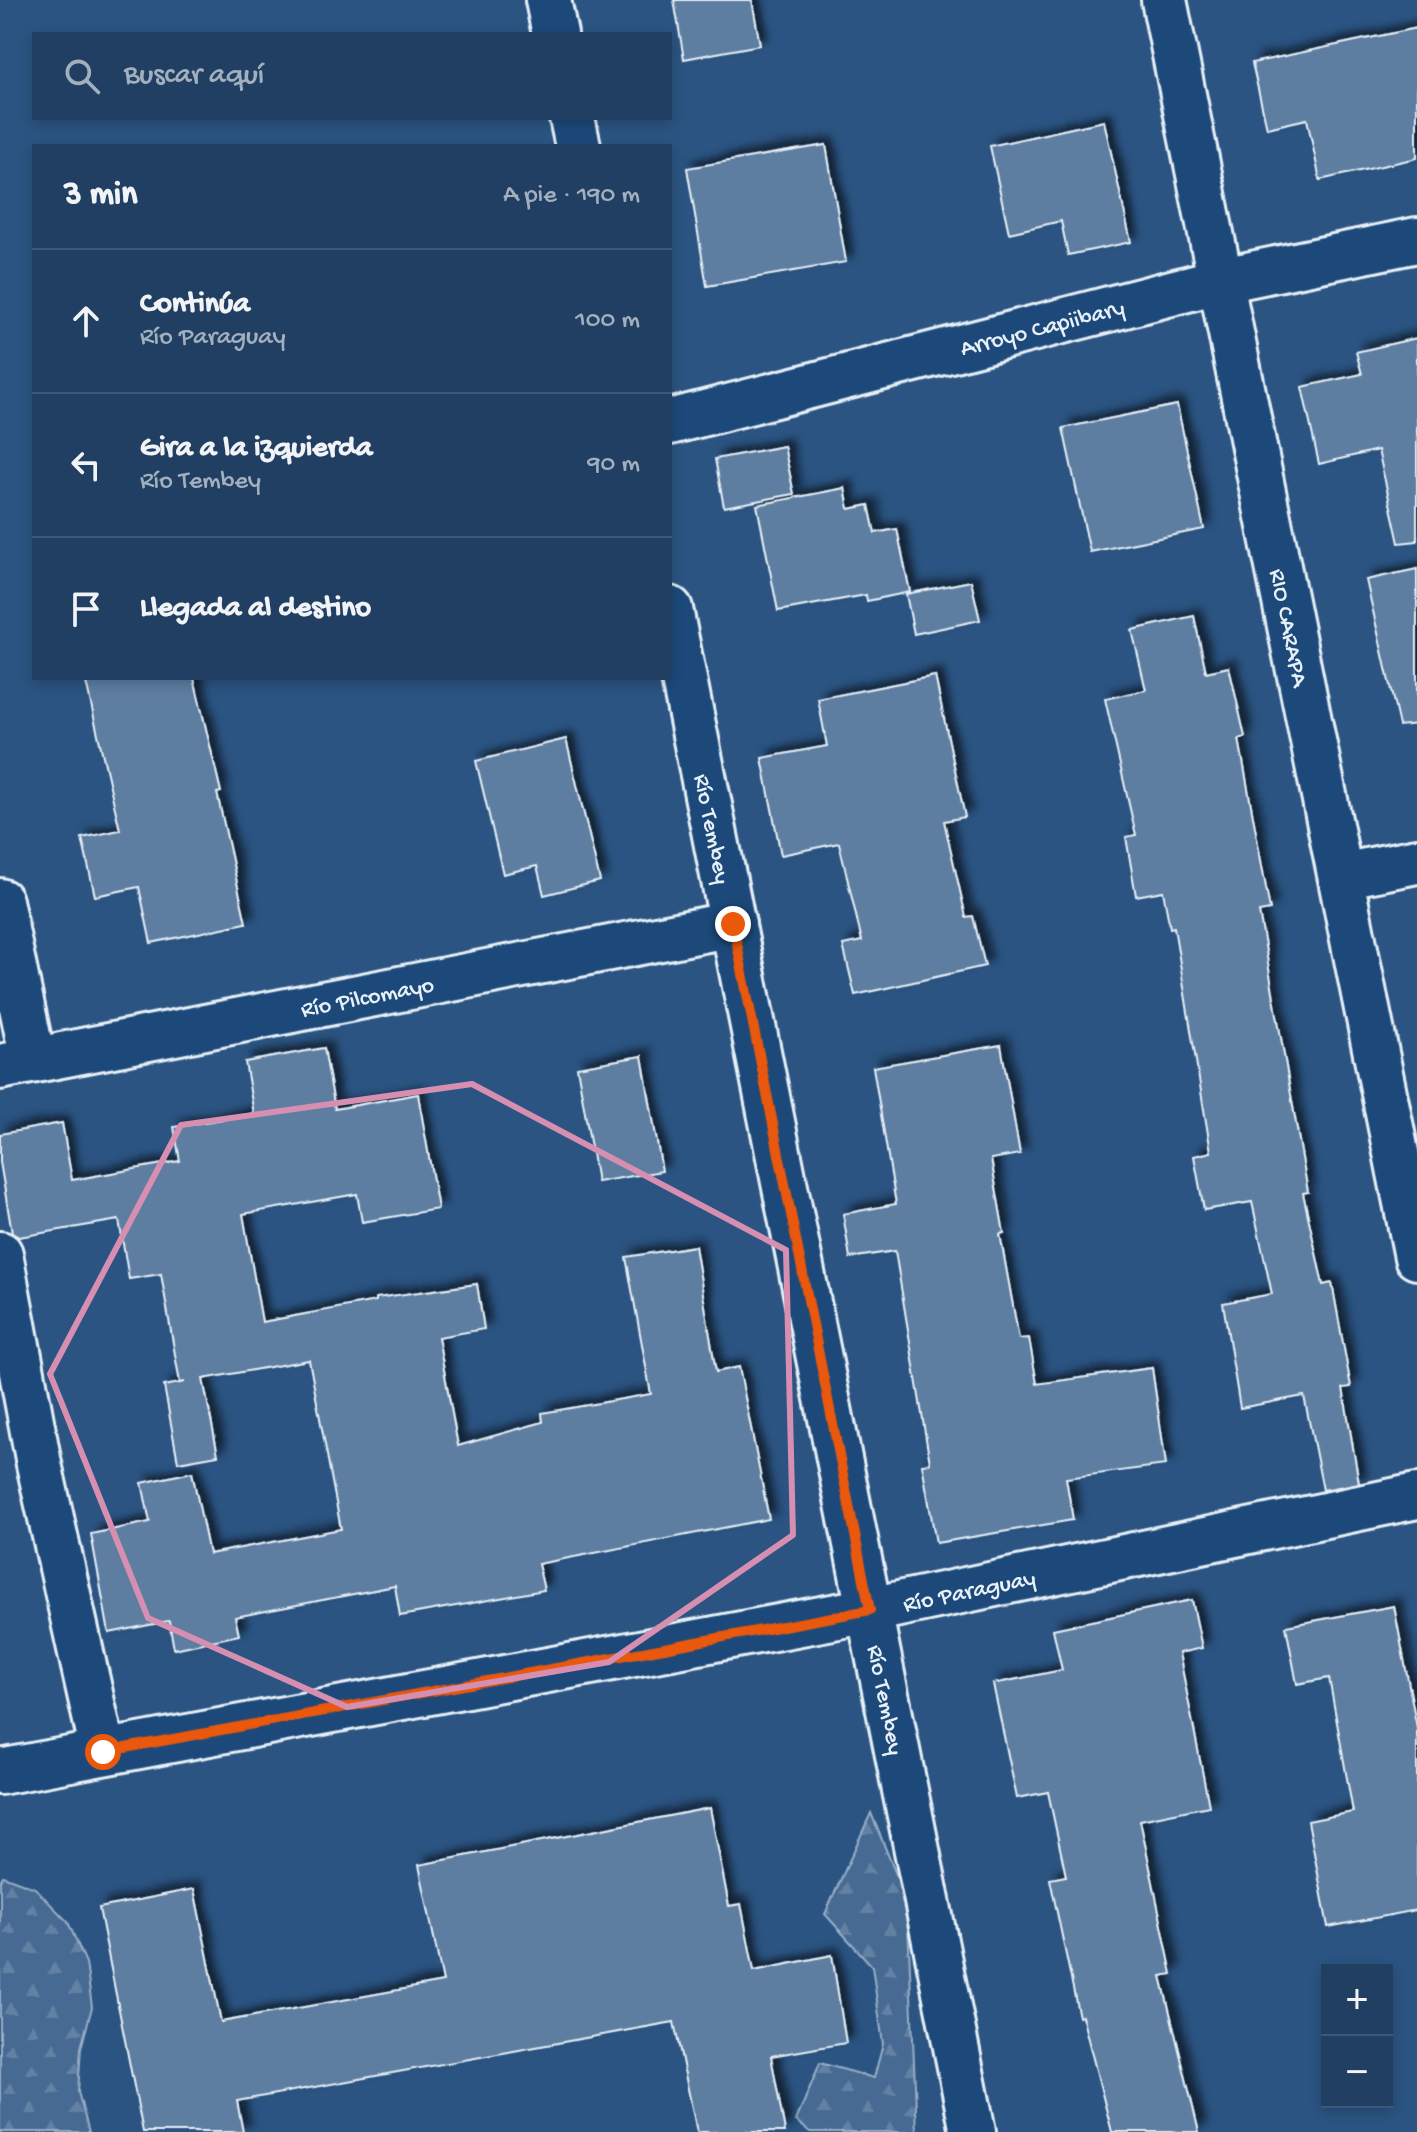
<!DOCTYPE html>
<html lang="es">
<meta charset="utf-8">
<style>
:root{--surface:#203f62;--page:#284668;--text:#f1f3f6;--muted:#a2afbe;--line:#3d5877}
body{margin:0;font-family:"Gochi Hand",sans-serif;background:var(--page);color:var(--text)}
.controls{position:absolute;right:24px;bottom:24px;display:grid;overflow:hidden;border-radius:0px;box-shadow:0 4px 12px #0003}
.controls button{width:72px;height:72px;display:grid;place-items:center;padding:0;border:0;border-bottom:2px solid var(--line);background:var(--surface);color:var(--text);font:40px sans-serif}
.stop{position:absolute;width:24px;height:24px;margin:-18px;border:6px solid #ea580c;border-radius:50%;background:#fff}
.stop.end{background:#ea580c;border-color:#fff;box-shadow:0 2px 8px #0008}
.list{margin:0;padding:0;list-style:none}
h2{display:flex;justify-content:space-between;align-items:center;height:104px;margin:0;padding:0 32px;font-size:34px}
h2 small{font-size:26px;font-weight:400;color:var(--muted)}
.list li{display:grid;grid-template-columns:52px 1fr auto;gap:24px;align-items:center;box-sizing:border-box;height:144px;padding:0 32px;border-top:2px solid var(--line)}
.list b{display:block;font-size:30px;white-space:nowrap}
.list p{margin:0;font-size:26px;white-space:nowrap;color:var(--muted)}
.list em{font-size:26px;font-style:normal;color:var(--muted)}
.icon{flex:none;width:44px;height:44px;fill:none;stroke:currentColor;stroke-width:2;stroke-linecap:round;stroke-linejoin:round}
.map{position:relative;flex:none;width:1417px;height:2132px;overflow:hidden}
.search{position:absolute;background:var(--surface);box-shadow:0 4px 12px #0003;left:32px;top:32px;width:640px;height:88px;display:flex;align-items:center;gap:20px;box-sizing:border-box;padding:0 28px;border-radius:0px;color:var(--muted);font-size:30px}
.panel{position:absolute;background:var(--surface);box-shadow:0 4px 12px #0003;left:32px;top:144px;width:640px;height:536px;border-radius:0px}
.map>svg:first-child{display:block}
.forest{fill:url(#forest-firs);stroke:#98aec6;stroke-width:2}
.building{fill:#5d7da1;stroke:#e8f1f8;stroke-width:2;filter:url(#shadow)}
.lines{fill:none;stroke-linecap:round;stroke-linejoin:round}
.minor-casing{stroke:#e8f1f8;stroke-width:50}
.minor{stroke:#1f4a7a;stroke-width:44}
.route{stroke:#ea580c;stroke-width:10}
.marked{fill:none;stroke:#d78fb1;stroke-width:6;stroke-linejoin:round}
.labels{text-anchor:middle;stroke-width:6;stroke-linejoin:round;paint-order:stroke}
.street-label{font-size:24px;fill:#e8f1f8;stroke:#1f4a7a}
</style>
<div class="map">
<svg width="1417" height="2132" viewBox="0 0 1417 2132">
<defs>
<pattern id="forest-firs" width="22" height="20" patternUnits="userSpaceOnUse" patternTransform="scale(2)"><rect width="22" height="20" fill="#476b93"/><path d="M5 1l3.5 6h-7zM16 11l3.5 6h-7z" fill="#6281a3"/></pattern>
<filter id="shadow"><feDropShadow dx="7" dy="-7" stdDeviation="4" flood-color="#0009"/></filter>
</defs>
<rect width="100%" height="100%" fill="#2b5482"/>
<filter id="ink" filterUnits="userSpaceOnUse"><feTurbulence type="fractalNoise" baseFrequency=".0125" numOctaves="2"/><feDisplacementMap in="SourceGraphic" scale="16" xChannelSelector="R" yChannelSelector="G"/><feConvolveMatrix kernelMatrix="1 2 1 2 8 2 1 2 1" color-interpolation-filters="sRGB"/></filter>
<g filter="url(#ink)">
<!-- forest -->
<g class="forest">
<path d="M 871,1813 L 907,1901 L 917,2132 L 810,2132 L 796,2121 L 820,2063 L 874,2078 L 883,2044 L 872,1966 L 825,1914 Z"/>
<path d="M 3,1876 L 35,1888 L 68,1922 L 86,1963 L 92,2007 L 81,2048 L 78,2092 L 89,2132 L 0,2132 L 0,1881 Z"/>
</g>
<!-- building -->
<g class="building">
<path d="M 674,0 L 752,0 L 760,45 L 684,59 Z"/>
<path d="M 1417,28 L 1417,158 L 1320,180 L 1307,119 L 1267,128 L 1252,63 Z"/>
<path d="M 1104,121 L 1131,242 L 1068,255 L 1061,221 L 1009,233 L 990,146 Z"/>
<path d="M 826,145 L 846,262 L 707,286 L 687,168 Z"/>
<path d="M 1417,338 L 1417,541 L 1399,543 L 1378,450 L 1319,464 L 1302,387 L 1362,374 L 1356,352 Z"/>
<path d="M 1177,405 L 1204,529 L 1090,552 L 1063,428 Z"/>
<path d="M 784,446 L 794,494 L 724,507 L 715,459 Z"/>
<path d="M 845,488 L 849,509 L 869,505 L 875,533 L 897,529 L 910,592 L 867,601 L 866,595 L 778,611 L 757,505 Z"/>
<path d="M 1417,569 L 1417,724 L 1399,726 L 1366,580 Z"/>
<path d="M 971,581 L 980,620 L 914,634 L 906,594 Z"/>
<path d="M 1194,616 L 1206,672 L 1229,667 L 1245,737 L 1239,739 L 1270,910 L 1259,912 L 1308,1192 L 1303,1193 L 1323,1285 L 1332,1283 L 1351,1387 L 1343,1388 L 1359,1483 L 1323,1490 L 1304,1396 L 1240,1408 L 1223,1303 L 1272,1294 L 1252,1202 L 1204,1210 L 1194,1156 L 1211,1152 L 1174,927 L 1170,928 L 1163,891 L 1136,896 L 1126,837 L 1136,835 L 1105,699 L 1146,690 L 1132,630 Z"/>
<path d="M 935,676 L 965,817 L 944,821 L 966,917 L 973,916 L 985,966 L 855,995 L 843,945 L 862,941 L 839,843 L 781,855 L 762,758 L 827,746 L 818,699 Z"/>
<path d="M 85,678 L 194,678 L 221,792 L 217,793 L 246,923 L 151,943 L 139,887 L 95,896 L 82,838 L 120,830 Z"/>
<path d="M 566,739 L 600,881 L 544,895 L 537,866 L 503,874 L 476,761 Z"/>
<path d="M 1001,1045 L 1020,1154 L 991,1159 L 1004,1233 L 1000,1234 L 1019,1339 L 1029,1338 L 1037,1384 L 1152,1368 L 1166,1465 L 1066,1478 L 1073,1520 L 936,1543 L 922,1464 L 930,1463 L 895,1251 L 850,1258 L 843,1214 L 896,1204 L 873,1067 Z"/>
<path d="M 324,1048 L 335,1109 L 418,1094 L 438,1209 L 362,1222 L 357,1194 L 243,1214 L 262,1322 L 376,1301 L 376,1298 L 477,1284 L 484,1329 L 438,1337 L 458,1446 L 543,1422 L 542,1413 L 651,1394 L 626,1257 L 695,1246 L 716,1372 L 739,1367 L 769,1519 L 538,1564 L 544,1590 L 400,1616 L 395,1586 L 235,1617 L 239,1635 L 174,1649 L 169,1621 L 109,1633 L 91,1534 L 150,1522 L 142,1483 L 192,1472 L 209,1554 L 341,1529 L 309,1360 L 203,1379 L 218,1455 L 178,1462 L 164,1386 L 185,1382 L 180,1383 L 161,1274 L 129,1279 L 119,1220 L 19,1237 L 12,1233 L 0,1162 L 0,1134 L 62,1123 L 72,1180 L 180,1161 L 174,1127 L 254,1114 L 245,1062 Z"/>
<path d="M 642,1056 L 662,1171 L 597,1182 L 577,1067 Z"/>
<path d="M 1192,1600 L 1202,1648 L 1179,1653 L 1209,1806 L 1140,1820 L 1172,1974 L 1161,1976 L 1199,2132 L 1112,2132 L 1082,2016 L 1079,2017 L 1050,1879 L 1066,1876 L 1048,1792 L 1017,1798 L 993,1684 L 1062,1670 L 1053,1629 Z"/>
<path d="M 1394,1606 L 1417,1728 L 1417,1910 L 1328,1927 L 1308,1821 L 1353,1812 L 1329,1678 L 1297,1684 L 1286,1626 Z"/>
<path d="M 710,1808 L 729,1906 L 741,1904 L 754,1971 L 832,1955 L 846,2043 L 771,2056 L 785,2132 L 697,2132 L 674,2022 L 237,2101 L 243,2132 L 143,2132 L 99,1908 L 194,1889 L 221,2022 L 443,1982 L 419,1865 Z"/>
</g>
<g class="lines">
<!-- minor casing -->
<g class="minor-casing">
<g id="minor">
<path d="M 548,0 L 555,34"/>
<path id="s1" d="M 1164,0 L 1417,1257"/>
<path d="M 572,118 L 578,146"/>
<path id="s2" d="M 670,422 L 1218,281 L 1417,240"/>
<path id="s3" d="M 670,609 L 973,2132"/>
<path d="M 1341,876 L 1417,861"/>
<path d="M 0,901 L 33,1060"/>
<path id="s4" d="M 0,1067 L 733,924"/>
<path d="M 0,1254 L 39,1464 L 103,1752"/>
<path id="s5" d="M 0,1772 L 870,1610 L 1417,1496"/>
</g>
</g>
<!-- minor -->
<use href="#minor" class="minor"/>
</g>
</g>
<g class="lines" filter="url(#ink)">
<!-- route -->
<path class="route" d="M 103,1752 L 870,1610 L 733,924"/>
</g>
<!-- marked area -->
<path class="marked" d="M 472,1084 L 786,1250 L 793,1535 L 609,1662 L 347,1707 L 148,1618 L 50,1374 L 181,1125 Z"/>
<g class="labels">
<!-- street labels -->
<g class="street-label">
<text dy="8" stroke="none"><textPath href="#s2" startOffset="384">Arroyo Capiibary</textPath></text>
<text dy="8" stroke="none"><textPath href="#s1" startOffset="640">RIO CARAPA</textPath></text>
<text dy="8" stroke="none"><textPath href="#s3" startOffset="224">Río Tembey</textPath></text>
<text dy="8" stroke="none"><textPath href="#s4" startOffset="374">Río Pilcomayo</textPath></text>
<text dy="8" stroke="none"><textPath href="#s5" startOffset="986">Río Paraguay</textPath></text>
<text dy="8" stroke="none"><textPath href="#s3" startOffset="1112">Río Tembey</textPath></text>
</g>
</g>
</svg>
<div class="controls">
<button>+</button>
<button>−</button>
</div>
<div class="stop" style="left:103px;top:1752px"></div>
<div class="stop end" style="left:733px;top:924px"></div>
<div class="search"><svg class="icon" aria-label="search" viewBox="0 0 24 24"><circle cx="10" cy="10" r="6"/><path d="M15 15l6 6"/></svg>Buscar aquí</div>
<section class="panel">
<h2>3 min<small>A pie · 190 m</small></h2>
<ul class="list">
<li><svg class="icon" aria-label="ahead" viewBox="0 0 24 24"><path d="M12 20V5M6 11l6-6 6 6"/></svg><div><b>Continúa</b><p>Río Paraguay</p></div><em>100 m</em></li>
<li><svg class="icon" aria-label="left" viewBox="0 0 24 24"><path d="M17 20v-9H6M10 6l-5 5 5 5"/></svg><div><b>Gira a la izquierda</b><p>Río Tembey</p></div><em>90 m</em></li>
<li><svg class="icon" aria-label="arrive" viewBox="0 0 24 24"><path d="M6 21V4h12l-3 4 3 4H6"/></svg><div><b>Llegada al destino</b></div></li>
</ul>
</section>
</div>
